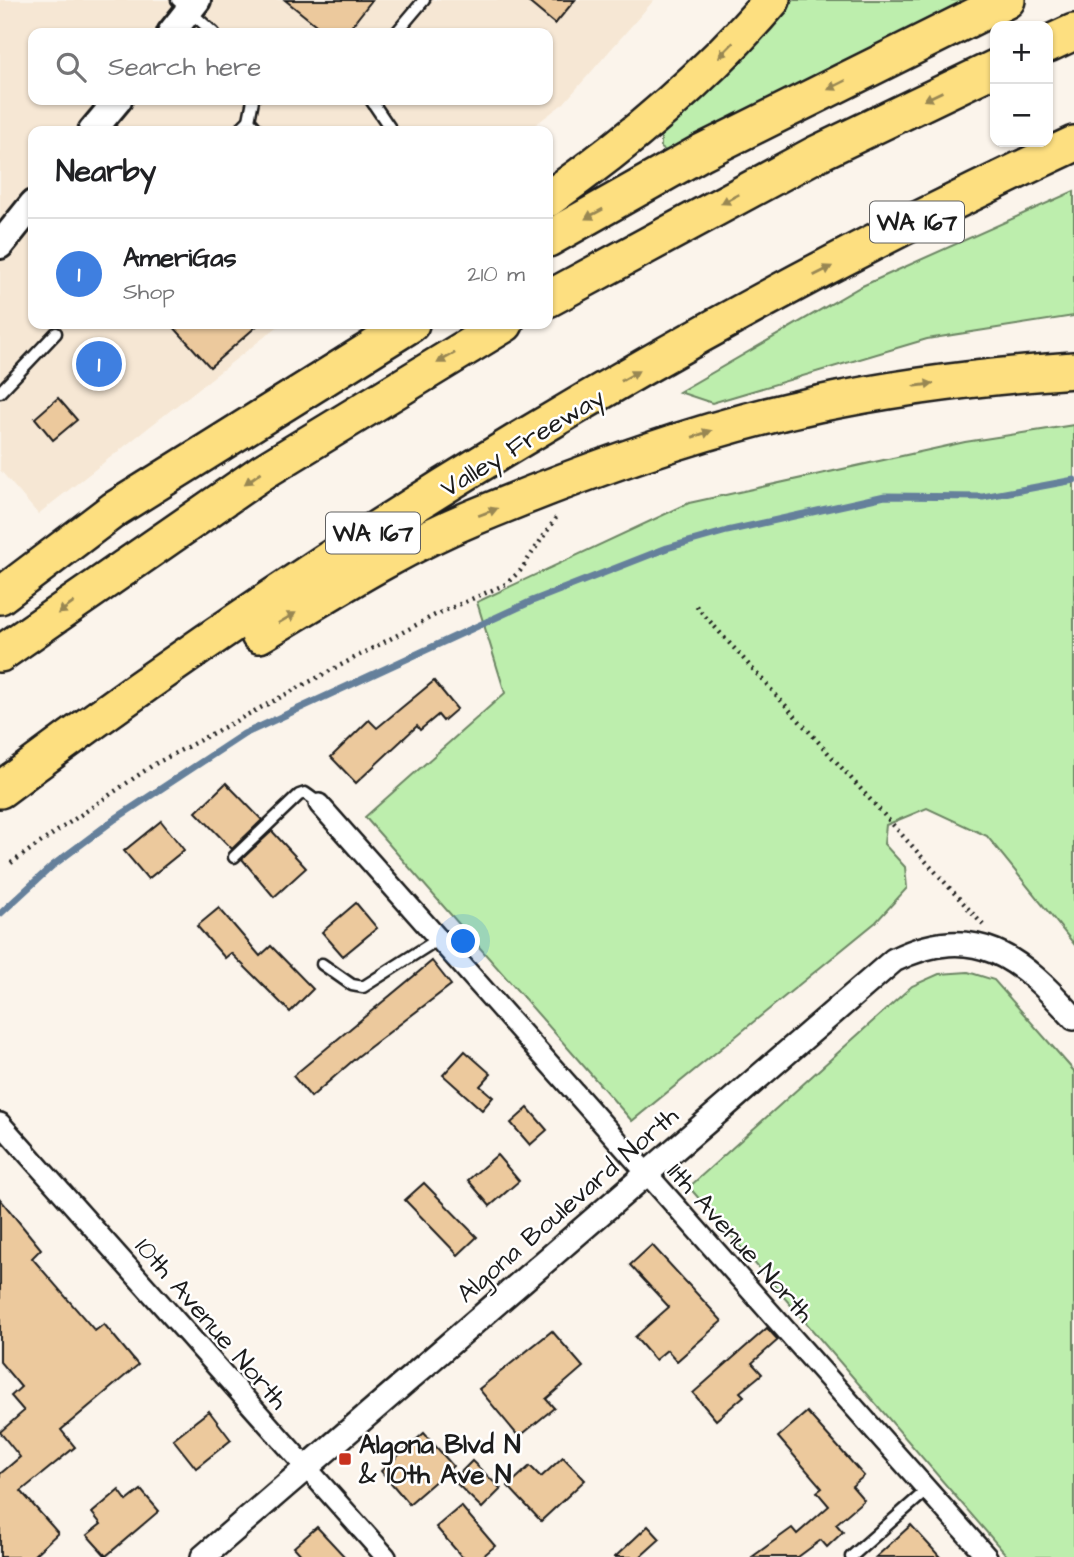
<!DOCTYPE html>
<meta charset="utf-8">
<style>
:root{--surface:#fff;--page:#f6f6f6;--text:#202124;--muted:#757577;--line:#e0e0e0;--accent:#7c3aed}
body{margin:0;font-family:"Architects Daughter",sans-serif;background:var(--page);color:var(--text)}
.controls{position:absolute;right:21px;top:21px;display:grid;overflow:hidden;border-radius:14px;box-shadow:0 2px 5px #0004}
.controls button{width:63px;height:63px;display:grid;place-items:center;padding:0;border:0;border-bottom:2px solid var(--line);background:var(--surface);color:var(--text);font:35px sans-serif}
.you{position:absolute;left:464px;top:942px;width:24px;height:24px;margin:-18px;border:5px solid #fff;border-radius:50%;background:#1a73e8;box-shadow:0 0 0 10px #1a73e833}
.badge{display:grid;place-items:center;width:46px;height:46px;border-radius:50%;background:var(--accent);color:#fff;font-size:23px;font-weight:700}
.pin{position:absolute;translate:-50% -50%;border:4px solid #fff;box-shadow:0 2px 7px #0006}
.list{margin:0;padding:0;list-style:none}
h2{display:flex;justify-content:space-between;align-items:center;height:91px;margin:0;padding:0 28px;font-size:30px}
h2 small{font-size:23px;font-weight:400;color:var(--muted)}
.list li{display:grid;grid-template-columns:46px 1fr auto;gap:21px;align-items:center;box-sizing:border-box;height:112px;padding:0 28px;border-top:2px solid var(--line)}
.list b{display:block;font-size:26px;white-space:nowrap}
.list p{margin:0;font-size:23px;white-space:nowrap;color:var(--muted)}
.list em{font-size:23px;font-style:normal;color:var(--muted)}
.icon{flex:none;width:38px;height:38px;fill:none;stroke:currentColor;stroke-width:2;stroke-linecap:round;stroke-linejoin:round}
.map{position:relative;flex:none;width:1074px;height:1557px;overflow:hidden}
.search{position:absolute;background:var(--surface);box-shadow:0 2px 5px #0004;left:28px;top:28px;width:525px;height:77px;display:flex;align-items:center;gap:18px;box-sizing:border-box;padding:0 24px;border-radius:14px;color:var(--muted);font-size:26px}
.panel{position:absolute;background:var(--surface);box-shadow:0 2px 5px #0004;left:28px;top:126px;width:525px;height:203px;border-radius:14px}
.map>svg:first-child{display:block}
.built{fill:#f6e7d4;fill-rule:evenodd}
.green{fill:#bdeead;stroke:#6c8564;stroke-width:2}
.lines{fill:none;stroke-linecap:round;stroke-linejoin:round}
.stream{stroke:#65809b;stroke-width:7}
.building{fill:#ecc99d;stroke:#1c1c1c;stroke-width:2}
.service-casing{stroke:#1c1c1c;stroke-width:15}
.minor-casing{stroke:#1c1c1c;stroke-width:24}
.tertiary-casing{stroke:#1c1c1c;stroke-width:28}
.secondary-casing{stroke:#1c1c1c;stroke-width:32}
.motorway-casing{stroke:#1c1c1c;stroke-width:40}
.path{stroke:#1c1c1c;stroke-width:4.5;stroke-dasharray:2 5;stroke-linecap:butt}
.service{stroke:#fff;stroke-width:10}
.minor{stroke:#fff;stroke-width:19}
.tertiary{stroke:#fff;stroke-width:23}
.secondary{stroke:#fff;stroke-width:26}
.motorway{stroke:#fddf80;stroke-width:35}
.oneway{fill:#988753}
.poi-dot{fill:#c8321e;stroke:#fff;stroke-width:2.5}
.labels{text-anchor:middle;stroke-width:5;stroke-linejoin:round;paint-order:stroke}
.shield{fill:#fff;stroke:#606060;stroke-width:2}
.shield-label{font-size:24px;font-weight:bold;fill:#1c1c1c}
.street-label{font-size:26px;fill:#1c1c1c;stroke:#fff}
.poi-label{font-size:26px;font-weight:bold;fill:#1c1c1c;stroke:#fff;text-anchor:start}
</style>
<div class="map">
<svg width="1074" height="1557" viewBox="0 0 1074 1557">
<rect width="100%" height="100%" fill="#fbf4eb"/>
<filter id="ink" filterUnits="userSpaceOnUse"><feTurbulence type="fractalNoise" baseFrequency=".0143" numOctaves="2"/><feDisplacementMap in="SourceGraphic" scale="14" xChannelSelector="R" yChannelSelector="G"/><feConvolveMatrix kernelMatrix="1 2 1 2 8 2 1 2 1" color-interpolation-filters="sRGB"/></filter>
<g filter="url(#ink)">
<!-- built -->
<path class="built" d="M 0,0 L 654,0 L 564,103 L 527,131 L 33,131 L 33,324 L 281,324 L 38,514 L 0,470 ZM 33,33 L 548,33 L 548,100 L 33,100 Z"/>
<!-- green -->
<g class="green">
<path d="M 793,0 L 971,0 L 834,65 L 668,152 L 661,148 L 661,136 L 719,82 Z"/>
<path d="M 1074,191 L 1074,316 L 927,339 L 712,403 L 679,392 L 860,287 Z"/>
<path d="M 1074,425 L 1074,944 L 987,836 L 927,808 L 886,825 L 884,844 L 905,867 L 907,888 L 876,922 L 632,1121 L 365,817 L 505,693 L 477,602 L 689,503 L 965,442 Z"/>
<path d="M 968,972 L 994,980 L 1074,1071 L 1074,1557 L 1008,1557 L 689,1187 L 912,986 L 939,974 Z"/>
</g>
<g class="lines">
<!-- stream -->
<path class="stream" d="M 0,914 L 52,866 L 115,819 L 244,734 L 532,601 L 667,548 L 727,531 L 885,496 L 983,497 L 1074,480"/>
</g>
<!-- building -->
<g class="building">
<path d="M 285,0 L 372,0 L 346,33 L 326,33 Z"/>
<path d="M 526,0 L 575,0 L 555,24 Z"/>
<path d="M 171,324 L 259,324 L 210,367 Z"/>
<path d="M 58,398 L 77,420 L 53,440 L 35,418 Z"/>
<path d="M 434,681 L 457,709 L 443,721 L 438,715 L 420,730 L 417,726 L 356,783 L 331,757 L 369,720 L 377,728 Z"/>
<path d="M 226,783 L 262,820 L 232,849 L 196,812 Z"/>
<path d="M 161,821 L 184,850 L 148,879 L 124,851 Z"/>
<path d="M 272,831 L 306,868 L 274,897 L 242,859 Z"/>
<path d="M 356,903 L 377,928 L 343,956 L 322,932 Z"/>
<path d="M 219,908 L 260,956 L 271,946 L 313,989 L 290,1012 L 231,953 L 225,958 L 197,926 Z"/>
<path d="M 432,961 L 451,985 L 357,1057 L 311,1097 L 293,1076 Z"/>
<path d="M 465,1051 L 491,1074 L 480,1086 L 493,1097 L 482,1110 L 443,1075 Z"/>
<path d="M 528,1108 L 547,1130 L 530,1145 L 511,1123 Z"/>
<path d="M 497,1155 L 519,1181 L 490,1206 L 468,1180 Z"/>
<path d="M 424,1183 L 477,1237 L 458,1255 L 405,1200 Z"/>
<path d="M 0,1199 L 41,1249 L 32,1258 L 95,1331 L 104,1324 L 138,1365 L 61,1430 L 75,1447 L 21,1491 L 58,1533 L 32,1557 L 0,1557 L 0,1474 L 20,1457 L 0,1432 L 24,1411 L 11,1396 L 21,1387 L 0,1362 Z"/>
<path d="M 652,1245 L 722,1321 L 677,1361 L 667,1350 L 655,1360 L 635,1337 L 669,1307 L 630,1265 Z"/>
<path d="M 767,1328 L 778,1340 L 752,1363 L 762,1374 L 740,1392 L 744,1396 L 716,1420 L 693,1393 Z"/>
<path d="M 552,1331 L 583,1367 L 546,1399 L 554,1408 L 519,1437 L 479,1389 Z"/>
<path d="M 209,1411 L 231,1440 L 196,1468 L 173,1439 Z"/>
<path d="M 807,1412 L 864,1476 L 852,1486 L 864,1500 L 836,1524 L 843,1532 L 827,1547 L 821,1540 L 798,1557 L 752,1557 L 792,1528 L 797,1534 L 829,1506 L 817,1492 L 822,1488 L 778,1437 Z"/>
<path d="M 424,1433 L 453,1466 L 409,1504 L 381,1471 Z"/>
<path d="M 563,1457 L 585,1480 L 541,1521 L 508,1486 L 530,1466 L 541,1477 Z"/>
<path d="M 472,1461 L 501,1489 L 482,1508 L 453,1480 Z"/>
<path d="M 119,1490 L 127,1501 L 141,1490 L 159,1511 L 106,1556 L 87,1535 L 101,1524 L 92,1513 Z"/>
<path d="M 461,1506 L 495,1546 L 482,1557 L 462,1557 L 436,1527 Z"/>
<path d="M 911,1525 L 940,1557 L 876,1557 Z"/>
<path d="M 648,1526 L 660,1539 L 640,1557 L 615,1557 Z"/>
<path d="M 317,1527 L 345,1557 L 303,1557 L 294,1547 Z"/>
</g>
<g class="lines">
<!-- service casing -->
<g class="service-casing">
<g id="service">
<path d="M 177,0 L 214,33"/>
<path d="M 396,33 L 424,0"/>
<path d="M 371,100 L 392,131"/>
<path d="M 249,120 L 259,131"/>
<path d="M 238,131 L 249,120 L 253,100"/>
<path d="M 0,392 L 56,333"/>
<path d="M 234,857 L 299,795 L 305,793 L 322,805"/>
<path d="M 322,964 L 352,985 L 363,987 L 440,938"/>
<path d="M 851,1557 L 927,1490"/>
</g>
</g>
<!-- minor casing -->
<g class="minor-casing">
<g id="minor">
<path d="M 319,804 L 987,1557"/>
<path d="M 0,1123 L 386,1557"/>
</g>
</g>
<!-- tertiary casing -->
<g class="tertiary-casing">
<path id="tertiary" d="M 203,1557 L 894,960 C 975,920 1021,958 1074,1018"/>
</g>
<!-- secondary casing -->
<g class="secondary-casing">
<g id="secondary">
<path d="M 171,33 L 197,0"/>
<path d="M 92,131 L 118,100"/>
<path d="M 0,245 L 33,204"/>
</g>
</g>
<!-- motorway casing -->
<g class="motorway-casing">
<g id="motorway">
<path d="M 1048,44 L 1074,32"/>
<path d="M 548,199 C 629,142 707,76 772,0"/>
<path d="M 548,239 L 702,152 L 1007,0"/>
<path d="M 548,299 L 816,154 L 995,68"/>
<path d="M 0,596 L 115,509 L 411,324"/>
<path d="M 259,635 C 328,594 397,549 472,518 C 583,472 700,429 818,404 C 902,386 988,376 1074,370"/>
<path d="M 0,654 L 264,471 L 505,324"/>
<path d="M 0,790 C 332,541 698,319 1074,144"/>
</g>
</g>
<!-- path -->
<g class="path">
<path d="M 696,606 L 984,926"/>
<path d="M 11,863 L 153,765 L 435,615 L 506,584 L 520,571 L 558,515"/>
</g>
<!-- service -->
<use href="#service" class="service"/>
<!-- minor -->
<use href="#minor" class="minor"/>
<!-- tertiary -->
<use href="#tertiary" class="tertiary"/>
<!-- secondary -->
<use href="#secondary" class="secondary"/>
<!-- motorway -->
<use href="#motorway" class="motorway"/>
</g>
<!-- one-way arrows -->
<defs><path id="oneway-solid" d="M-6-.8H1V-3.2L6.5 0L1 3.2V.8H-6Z" transform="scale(1.75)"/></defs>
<g class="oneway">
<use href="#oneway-solid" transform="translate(726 50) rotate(135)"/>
<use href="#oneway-solid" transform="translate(837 85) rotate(153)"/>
<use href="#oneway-solid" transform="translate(933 96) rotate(154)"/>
<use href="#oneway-solid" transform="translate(730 199) rotate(152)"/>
<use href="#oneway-solid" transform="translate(594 214) rotate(151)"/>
<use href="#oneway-solid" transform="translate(823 271) rotate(-27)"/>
<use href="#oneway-solid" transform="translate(446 358) rotate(150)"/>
<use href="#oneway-solid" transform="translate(630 376) rotate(-30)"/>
<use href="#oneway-solid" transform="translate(924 385) rotate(-8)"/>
<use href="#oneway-solid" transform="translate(702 434) rotate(-19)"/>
<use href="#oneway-solid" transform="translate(253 478) rotate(145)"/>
<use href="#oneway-solid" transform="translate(488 512) rotate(-21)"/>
<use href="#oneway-solid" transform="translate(66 608) rotate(145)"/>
<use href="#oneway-solid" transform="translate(287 618) rotate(-31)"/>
</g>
</g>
<!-- markers -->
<rect class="poi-dot" x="338" y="1452" width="14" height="14" rx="3.5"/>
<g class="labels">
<!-- shield labels -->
<g class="shield">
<rect x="870" y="201.5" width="94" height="41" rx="5"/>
<rect x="326" y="512.5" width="94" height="41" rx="5"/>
</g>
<g class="shield-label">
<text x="917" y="230">WA 167</text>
<text x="373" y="541">WA 167</text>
</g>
<!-- street labels -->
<g class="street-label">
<text transform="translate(522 442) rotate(-31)" y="9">Valley Freeway</text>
<text transform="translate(567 1204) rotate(-41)" y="9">Algona Boulevard North</text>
<text transform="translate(741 1242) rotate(48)" y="9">11th Avenue North</text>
<text transform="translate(212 1323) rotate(49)" y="9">10th Avenue North</text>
</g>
<!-- poi labels -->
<g class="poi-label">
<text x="359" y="1453">Algona Blvd N<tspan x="359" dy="30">&amp; 10th Ave N</tspan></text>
</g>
</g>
</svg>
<div class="controls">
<button>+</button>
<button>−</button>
</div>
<div class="you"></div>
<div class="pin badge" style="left:99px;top:364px;background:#3f7fe0">1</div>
<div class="search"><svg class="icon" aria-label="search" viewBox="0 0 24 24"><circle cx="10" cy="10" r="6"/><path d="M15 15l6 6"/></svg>Search here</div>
<section class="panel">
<h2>Nearby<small></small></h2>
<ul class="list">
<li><span class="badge" style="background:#3f7fe0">1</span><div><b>AmeriGas</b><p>Shop</p></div><em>210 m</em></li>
</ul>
</section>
</div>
